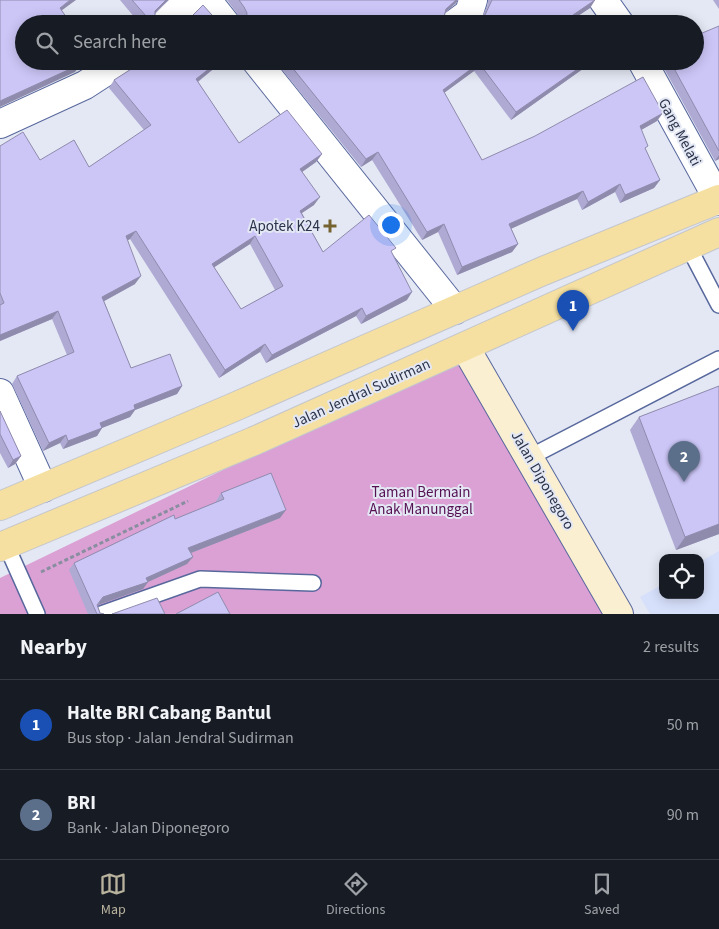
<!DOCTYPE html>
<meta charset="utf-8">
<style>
:root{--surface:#171b24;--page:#20242c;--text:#f1f3f6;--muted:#9ea1a6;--line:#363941;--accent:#b9b29d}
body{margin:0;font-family:"Source Sans 3",sans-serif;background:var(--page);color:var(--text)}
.controls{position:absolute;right:15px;bottom:15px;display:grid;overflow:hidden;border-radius:10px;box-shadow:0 2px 12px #0003}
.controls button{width:45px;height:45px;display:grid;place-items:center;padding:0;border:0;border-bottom:1px solid var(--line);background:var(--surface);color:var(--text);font:25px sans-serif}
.you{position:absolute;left:390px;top:224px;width:18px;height:18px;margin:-12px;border:4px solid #fff;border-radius:50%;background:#1a73e8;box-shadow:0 0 0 8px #1a73e833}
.badge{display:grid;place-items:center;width:32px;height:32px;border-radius:50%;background:var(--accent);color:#fff;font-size:16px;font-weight:700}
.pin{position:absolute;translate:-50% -41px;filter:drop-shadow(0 1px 2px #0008)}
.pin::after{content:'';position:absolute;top:26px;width:18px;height:15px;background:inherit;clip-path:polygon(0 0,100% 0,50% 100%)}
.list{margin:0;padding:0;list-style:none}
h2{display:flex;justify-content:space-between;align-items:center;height:65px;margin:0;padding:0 20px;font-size:21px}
h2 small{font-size:16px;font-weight:400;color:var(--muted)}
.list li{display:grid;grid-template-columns:32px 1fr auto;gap:15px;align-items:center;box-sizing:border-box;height:90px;padding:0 20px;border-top:1px solid var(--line)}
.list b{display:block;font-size:19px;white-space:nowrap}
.list p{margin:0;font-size:16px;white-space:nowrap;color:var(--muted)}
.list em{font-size:16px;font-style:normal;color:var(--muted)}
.icon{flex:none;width:28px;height:28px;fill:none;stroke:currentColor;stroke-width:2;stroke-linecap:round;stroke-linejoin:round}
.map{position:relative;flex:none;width:719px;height:614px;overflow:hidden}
.search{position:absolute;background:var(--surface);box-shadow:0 2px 12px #0003;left:15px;right:15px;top:15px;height:55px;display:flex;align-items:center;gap:12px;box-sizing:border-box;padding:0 18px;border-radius:28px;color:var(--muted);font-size:19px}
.sheet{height:245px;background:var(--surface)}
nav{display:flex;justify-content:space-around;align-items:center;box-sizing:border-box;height:70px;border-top:1px solid var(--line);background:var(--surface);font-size:14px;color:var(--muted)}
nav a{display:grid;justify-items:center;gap:2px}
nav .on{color:var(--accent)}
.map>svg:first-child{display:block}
.built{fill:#d7e0fb}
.green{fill:#dba0d4}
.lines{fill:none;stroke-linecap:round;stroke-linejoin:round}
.service-casing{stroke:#58689d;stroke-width:18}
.minor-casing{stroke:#58689d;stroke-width:30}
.secondary-casing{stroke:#58689d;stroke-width:30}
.primary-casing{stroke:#c4c6cc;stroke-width:30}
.path{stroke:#888e9f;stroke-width:3;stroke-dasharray:4 2.5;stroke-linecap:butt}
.service{stroke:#fff;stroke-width:15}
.minor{stroke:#fff;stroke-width:28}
.secondary{stroke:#faefd0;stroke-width:28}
.primary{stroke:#f5e0a1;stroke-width:28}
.wall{fill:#afaad4;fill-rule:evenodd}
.shaded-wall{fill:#8f8bad}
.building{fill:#ccc6f7;stroke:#8f8bad;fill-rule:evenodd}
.poi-dot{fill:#746331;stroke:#e4e8f4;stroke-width:2}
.labels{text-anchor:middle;stroke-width:4;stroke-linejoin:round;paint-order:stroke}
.street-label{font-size:15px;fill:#2b334a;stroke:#e4e8f4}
.poi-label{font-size:15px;fill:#2b334a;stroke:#e4e8f4;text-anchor:end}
.park-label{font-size:15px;fill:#551052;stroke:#e4e8f4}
</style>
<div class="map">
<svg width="719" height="614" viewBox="0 0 719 614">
<rect width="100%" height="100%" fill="#e4e8f4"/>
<!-- built -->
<path class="built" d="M 719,551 L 719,614 L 650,614 L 640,597 L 663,584 L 663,595 L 700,595 L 700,562 Z"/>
<!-- green -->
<path class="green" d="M 462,354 L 617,614 L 0,614 L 0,578 Z"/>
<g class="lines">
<!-- service casing -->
<g class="service-casing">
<g id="service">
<path d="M 688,246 L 719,305"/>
<path d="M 530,457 L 719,359"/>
<path d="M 4,540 L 37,614"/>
<path d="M 101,614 L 200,579 L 313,583"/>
</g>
</g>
<!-- minor casing -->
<g class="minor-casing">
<g id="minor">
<path d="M 207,0 L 226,24"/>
<path d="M 603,0 L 620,24"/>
<path d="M 164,24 L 189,0"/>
<path d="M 454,24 L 469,13 L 473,0"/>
<path d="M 256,61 L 455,310"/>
<path d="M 642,61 L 719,201"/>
<path d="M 0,124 L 85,85 L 122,61"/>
<path d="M 0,393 L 43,488"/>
</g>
</g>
<!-- secondary casing -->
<g class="secondary-casing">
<path id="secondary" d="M 465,347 L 619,614"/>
</g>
<!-- primary casing -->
<g class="primary-casing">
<g id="primary">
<path d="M 0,506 L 232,408 L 543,271 L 719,199"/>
<path d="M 0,547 L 254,441 L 719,232"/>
</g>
</g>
<!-- path -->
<path class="path" d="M 41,572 L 188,501"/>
<!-- service -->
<use href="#service" class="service"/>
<!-- minor -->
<use href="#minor" class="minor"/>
<!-- secondary -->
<use href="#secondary" class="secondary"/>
<!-- primary -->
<use href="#primary" class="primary"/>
</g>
<!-- wall -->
<g class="wall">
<path d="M 120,0 L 168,0 L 155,14 L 155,20 L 157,24 L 140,24 Z"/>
<path d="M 227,0 L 458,0 L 456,3 L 445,13 L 444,17 L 447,24 L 241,24 L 241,21 L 238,15 Z"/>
<path d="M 488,0 L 595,0 L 590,8 L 575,18 L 481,19 L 488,4 Z"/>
<path d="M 713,0 L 719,0 L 719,9 Z"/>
<path d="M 719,26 L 719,159 L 715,161 L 660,61 L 695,61 Z"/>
<path d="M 137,61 L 223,61 L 198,82 L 239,143 L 322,154 L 316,162 L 302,172 L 314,205 L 302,213 L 323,252 L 392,254 L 407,300 L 361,324 L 356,316 L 266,363 L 260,352 L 219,378 L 130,239 L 127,241 L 135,284 L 104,301 L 131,368 L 182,386 L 177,394 L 135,410 L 130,417 L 102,428 L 97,436 L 63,449 L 60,443 L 43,451 L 12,384 L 17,376 L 67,355 L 52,319 L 0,341 L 0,146 L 40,160 L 89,167 L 144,130 L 109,88 L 114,80 L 136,66 ZM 250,244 L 275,290 L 241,309 L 214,267 Z"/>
<path d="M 275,61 L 594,61 L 511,120 L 474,71 L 444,93 L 482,160 L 657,121 L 641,130 L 646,150 L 660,180 L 654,188 L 620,203 L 615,192 L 582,210 L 577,199 L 511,228 L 518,244 L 512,252 L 457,275 L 438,232 L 422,240 L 372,160 L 361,167 Z"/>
<path d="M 719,386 L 719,534 L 676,550 L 630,430 L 639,417 Z"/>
<path d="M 0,411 L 21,456 L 15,464 L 8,468 L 0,453 Z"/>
<path d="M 221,493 L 280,518 L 191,553 L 187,564 L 148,582 L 143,589 L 98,605 L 100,613 L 104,614 L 88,614 L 69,570 L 74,563 L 175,519 L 216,502 L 216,501 Z"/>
</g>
<!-- shaded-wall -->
<g class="shaded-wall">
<path d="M 70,0 L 76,0 L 54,16 L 60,8 Z"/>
<path d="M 166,0 L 168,0 L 149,19 L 155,11 Z"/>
<path d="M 456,0 L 458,0 L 456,3 L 440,17 L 446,9 Z"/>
<path d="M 595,0 L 590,8 L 567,23 L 573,15 Z"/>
<path d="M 219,61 L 223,61 L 191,87 L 196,79 Z"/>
<path d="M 589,61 L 594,61 L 511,120 L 516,112 Z"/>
<path d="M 479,63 L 474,71 L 437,98 L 443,90 Z"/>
<path d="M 81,64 L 75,72 L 0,107 L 0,101 Z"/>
<path d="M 663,113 L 657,121 L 634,134 L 640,126 Z"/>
<path d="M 378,152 L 372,160 L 361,167 L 366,159 Z"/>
<path d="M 322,154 L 316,162 L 295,177 L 300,169 Z"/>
<path d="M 719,155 L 719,159 L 715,161 Z"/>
<path d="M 660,180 L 654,188 L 620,203 L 625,195 Z"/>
<path d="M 620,184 L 615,192 L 582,210 L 588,202 Z"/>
<path d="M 583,191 L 577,199 L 504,232 L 509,224 Z"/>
<path d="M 320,197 L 314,205 L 294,218 L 300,211 Z"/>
<path d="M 444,224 L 438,232 L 422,240 L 427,232 Z"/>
<path d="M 136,231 L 130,239 L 120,244 L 126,236 Z"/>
<path d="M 255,236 L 250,244 L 207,272 L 212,264 Z"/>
<path d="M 518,244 L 512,252 L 457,275 L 462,267 Z"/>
<path d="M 141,276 L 135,284 L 97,305 L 102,297 Z"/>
<path d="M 412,292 L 407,300 L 361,324 L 366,316 Z"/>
<path d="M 362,308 L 356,316 L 266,363 L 272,355 Z"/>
<path d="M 58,311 L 52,319 L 0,341 L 0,335 Z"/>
<path d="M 265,344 L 260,352 L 219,378 L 225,370 Z"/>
<path d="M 182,386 L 177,394 L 135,410 L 130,417 L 94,431 L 100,423 L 134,405 Z"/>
<path d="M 102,428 L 97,436 L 63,449 L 68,441 Z"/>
<path d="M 66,435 L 60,443 L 43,451 L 49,443 Z"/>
<path d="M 21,456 L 15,464 L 8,468 L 13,460 Z"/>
<path d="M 286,510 L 280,518 L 183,556 L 188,548 Z"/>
<path d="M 719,524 L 719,534 L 676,550 L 685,537 Z"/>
<path d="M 193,557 L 187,564 L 148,582 L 143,589 L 98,605 L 95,609 L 103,597 Z"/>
</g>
<!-- building -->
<g class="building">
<path d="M 0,0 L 70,0 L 60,8 L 71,24 L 24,24 L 24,61 L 78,61 L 81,64 L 0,101 Z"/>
<path d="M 132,0 L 166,0 L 155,11 L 155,20 L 157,24 L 153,24 Z"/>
<path d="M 239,0 L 456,0 L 446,9 L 444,17 L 447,24 L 245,24 L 246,21 L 247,13 L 244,7 Z"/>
<path d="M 492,0 L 595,0 L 573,15 L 579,24 L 474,24 L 484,17 Z"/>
<path d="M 203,5 L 220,24 L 184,24 Z"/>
<path d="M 719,26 L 719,151 L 670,61 L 695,61 L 695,36 Z"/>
<path d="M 140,61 L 219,61 L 196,79 L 239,143 L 287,110 L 322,154 L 300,169 L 320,197 L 300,211 L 323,252 L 369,215 L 396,248 L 391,251 L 412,292 L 366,316 L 362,308 L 272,355 L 265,344 L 225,370 L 136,231 L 126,236 L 141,276 L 102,297 L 131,368 L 170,354 L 182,386 L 134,405 L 135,409 L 100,423 L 102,428 L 68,441 L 66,435 L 49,443 L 17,376 L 74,352 L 58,311 L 0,335 L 0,305 L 4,303 L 0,293 L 0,146 L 23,132 L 40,160 L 74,140 L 89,167 L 151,125 L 114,80 L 136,66 ZM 255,236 L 283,286 L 241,309 L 212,264 Z"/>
<path d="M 287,61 L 589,61 L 516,112 L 479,63 L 443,90 L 482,160 L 535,136 L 643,77 L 663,113 L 640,126 L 648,146 L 645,148 L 660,180 L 625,195 L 620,184 L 588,202 L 583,191 L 509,224 L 518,244 L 462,267 L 444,224 L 427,232 L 378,152 L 366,159 Z"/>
<path d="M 719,386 L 719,524 L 685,537 L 639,417 Z"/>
<path d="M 0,411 L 21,456 L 13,460 L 0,434 Z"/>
<path d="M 271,473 L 286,510 L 188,548 L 193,557 L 146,578 L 148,582 L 103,597 L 97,605 L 100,613 L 104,614 L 97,614 L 74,563 L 174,515 L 175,519 L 224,499 L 221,493 Z"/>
<path d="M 218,592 L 230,614 L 176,614 Z"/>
<path d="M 157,598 L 165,614 L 112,614 Z"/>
</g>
<!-- markers -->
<path class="poi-dot" d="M327.5 218.5h5v5h5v5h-5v5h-5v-5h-5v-5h5z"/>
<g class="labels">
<!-- street labels -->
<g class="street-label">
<text transform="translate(680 132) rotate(62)" y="5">Gang Melati</text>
<text transform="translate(361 393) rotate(-24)" y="5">Jalan Jendral Sudirman</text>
<text transform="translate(543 480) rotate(60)" y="5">Jalan Diponegoro</text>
</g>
<!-- poi labels -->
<g class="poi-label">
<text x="320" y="231">Apotek K24</text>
</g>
<!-- park labels -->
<g class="park-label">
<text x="421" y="497">Taman Bermain<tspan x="421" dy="17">Anak Manunggal</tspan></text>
</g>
</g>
</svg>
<div class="controls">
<button><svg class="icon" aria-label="locate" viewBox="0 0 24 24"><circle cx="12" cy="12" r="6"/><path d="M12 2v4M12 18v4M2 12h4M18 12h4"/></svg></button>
</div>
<div class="you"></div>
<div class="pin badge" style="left:573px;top:331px;background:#1a4fb4">1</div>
<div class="pin badge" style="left:684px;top:482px;background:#5c6f8a">2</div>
<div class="search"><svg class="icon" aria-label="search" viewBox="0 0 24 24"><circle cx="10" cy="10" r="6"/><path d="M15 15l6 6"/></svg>Search here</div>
</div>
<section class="sheet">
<h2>Nearby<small>2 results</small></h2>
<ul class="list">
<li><span class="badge" style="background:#1a4fb4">1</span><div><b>Halte BRI Cabang Bantul</b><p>Bus stop · Jalan Jendral Sudirman</p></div><em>50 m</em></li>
<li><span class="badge" style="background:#5c6f8a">2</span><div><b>BRI</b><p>Bank · Jalan Diponegoro</p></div><em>90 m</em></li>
</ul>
</section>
<nav>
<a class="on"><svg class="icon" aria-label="map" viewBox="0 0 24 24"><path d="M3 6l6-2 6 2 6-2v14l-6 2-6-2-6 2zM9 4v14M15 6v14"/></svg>Map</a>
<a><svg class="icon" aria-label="directions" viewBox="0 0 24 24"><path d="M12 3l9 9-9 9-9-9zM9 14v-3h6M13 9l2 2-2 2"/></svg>Directions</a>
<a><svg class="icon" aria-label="saved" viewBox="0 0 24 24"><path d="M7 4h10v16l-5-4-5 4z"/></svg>Saved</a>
</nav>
